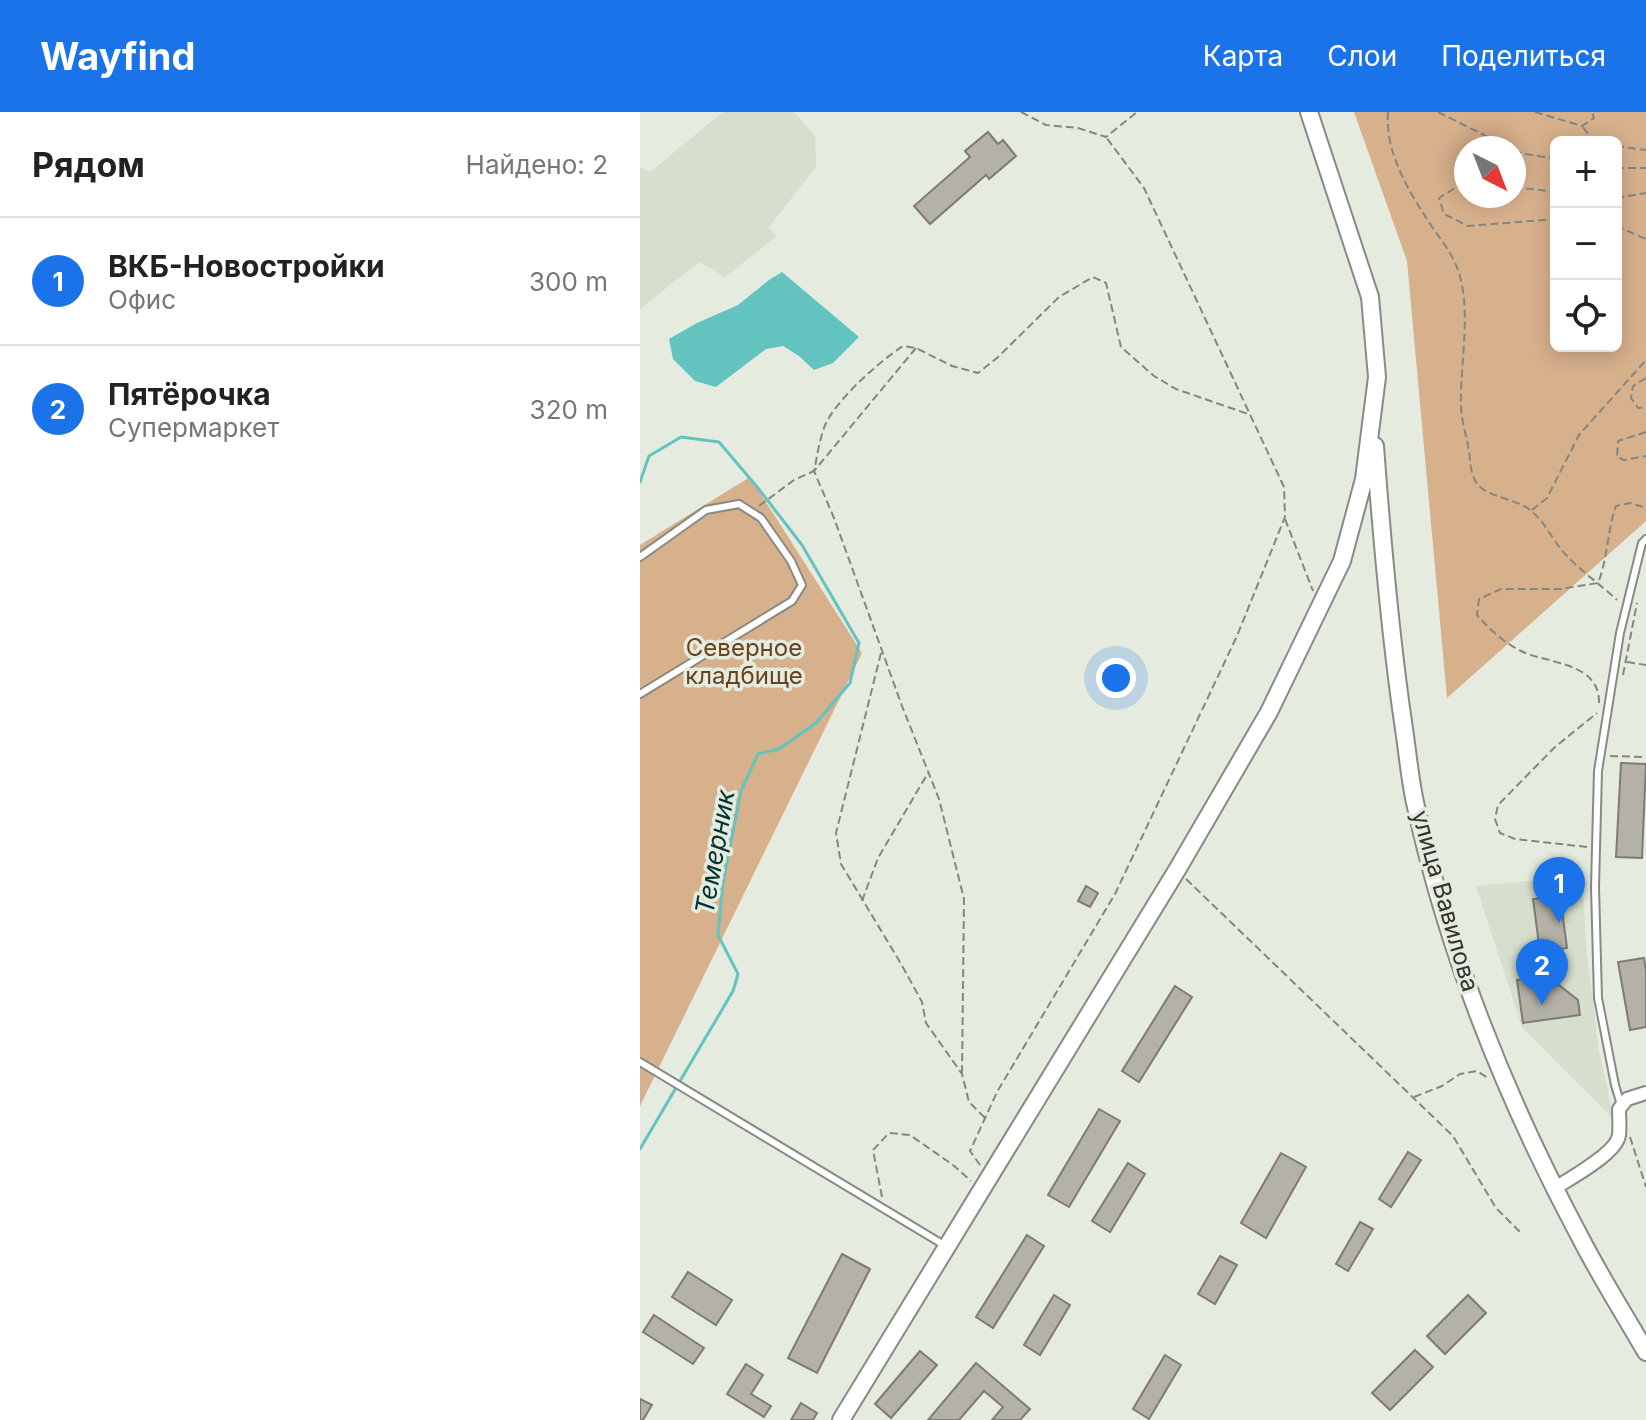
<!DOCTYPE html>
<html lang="ru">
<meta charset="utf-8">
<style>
:root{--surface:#fff;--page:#f6f6f6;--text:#222;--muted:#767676;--line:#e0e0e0;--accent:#1a73e8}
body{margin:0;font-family:Inter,sans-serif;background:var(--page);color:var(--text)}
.controls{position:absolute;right:24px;top:24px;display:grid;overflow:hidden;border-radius:12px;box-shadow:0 4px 20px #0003}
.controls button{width:72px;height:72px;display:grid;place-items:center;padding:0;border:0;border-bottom:2px solid var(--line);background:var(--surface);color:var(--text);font:40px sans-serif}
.compass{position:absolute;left:814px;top:24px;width:72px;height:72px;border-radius:50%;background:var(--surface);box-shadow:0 4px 20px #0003;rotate:138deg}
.you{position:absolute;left:476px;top:566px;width:28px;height:28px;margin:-20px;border:6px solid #fff;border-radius:50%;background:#1a73e8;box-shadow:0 0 0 12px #1a73e833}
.badge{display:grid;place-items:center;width:52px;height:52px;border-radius:50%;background:var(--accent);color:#fff;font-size:26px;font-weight:700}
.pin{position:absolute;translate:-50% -66px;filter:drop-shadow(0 2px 4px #0008)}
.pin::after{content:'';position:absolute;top:42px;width:28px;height:24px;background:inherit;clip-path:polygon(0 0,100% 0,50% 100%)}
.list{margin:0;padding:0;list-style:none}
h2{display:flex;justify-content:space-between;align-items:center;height:104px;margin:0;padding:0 32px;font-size:34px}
h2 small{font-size:26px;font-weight:400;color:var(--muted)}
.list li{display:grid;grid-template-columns:52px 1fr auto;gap:24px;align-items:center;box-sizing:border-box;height:128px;padding:0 32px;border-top:2px solid var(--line)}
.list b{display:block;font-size:30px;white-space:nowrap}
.list p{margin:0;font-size:26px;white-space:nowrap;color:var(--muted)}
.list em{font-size:26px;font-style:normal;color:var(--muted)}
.icon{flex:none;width:44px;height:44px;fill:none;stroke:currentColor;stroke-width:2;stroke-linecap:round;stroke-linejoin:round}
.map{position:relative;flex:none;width:1006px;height:1308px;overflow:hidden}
header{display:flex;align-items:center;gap:48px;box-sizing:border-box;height:112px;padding:0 40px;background:var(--accent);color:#fff}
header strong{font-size:38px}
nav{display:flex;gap:44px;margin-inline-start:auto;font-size:28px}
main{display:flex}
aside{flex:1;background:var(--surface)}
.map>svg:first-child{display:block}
.built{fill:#d6decd}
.green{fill:#d7b08c;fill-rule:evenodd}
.water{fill:#63c4bf}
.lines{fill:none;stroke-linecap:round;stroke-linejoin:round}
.stream{stroke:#63c4bf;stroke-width:3}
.building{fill:#b4b1a7;stroke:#7e7c72;stroke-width:2}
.lane-casing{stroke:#878b82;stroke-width:10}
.street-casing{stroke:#878b82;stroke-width:16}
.secondary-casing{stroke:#878b82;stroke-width:20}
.path{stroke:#848780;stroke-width:2;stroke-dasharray:8 4;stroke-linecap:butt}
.lane{stroke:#fff;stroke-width:6}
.street{stroke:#fff;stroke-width:12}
.secondary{stroke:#fff;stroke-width:16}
.labels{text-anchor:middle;stroke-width:7;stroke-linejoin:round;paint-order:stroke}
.park-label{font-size:24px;fill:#67431d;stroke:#e6ebe0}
.street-label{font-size:24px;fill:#323430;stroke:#e6ebe0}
.water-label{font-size:26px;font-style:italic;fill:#023331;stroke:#e6ebe0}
</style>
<header>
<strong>Wayfind</strong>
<nav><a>Карта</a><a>Слои</a><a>Поделиться</a></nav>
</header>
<main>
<aside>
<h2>Рядом<small>Найдено: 2</small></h2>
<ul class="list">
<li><span class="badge">1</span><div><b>ВКБ-Новостройки</b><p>Офис</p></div><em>300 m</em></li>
<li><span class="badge">2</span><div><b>Пятёрочка</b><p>Супермаркет</p></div><em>320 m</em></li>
</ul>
</aside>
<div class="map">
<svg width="1006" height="1308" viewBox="0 0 1006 1308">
<rect width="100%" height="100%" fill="#e6ebe0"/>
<!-- built -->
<g class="built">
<path d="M 83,0 L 154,0 L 175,24 L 176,55 L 129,115 L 136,125 L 85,165 L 59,150 L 0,197 L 0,55 L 10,60 Z"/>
<path d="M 942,764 L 947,844 L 959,938 L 974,1008 L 882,915 L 836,774 Z"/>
</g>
<!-- green -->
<g class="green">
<path d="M 714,0 L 1006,0 L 1006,409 L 807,586 L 767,149 ZM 916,30 L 976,30 L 976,234 L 916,234 ZM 826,36 L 874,36 L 874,84 L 826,84 Z"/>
<path d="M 110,365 L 222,541 L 0,994 L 0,433 Z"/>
</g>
<!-- water -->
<path class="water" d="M 142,160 L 219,225 L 193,251 L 174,258 L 159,244 L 143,234 L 126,237 L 76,275 L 55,269 L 33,247 L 29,227 L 57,211 L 98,193 L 129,168 Z"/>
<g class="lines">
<!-- stream -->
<path class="stream" d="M 0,370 L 9,344 L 41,325 L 79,330 L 118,376 L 162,433 L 219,531 L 210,571 L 176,611 L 139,637 L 118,642 L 101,679 L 83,770 L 78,823 L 98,862 L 93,879 L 0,1037"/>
</g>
<!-- building -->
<g class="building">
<path d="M 348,20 L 358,32 L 363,28 L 376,44 L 349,67 L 346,63 L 290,112 L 274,94 L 330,45 L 325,39 Z"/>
<path d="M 981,651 L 1006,652 L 1002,746 L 976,745 Z"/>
<path d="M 446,774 L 458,781 L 450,795 L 438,789 Z"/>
<path d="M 920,783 L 927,836 L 900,840 L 893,787 Z"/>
<path d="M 1004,846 L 1006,858 L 1006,915 L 990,918 L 978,850 Z"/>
<path d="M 900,865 L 901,869 L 909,868 L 910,874 L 919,873 L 938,888 L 940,903 L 883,911 L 877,868 Z"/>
<path d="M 535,874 L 552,885 L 499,970 L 482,959 Z"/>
<path d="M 459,997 L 480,1009 L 429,1095 L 408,1083 Z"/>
<path d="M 768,1040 L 781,1048 L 751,1095 L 739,1087 Z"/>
<path d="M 641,1041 L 666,1055 L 626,1126 L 601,1111 Z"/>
<path d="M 488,1051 L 505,1062 L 470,1120 L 452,1109 Z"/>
<path d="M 720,1110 L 733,1117 L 708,1159 L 696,1152 Z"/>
<path d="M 387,1123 L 404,1134 L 353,1216 L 336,1205 Z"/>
<path d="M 202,1142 L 230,1157 L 177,1261 L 148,1246 Z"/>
<path d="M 580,1144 L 597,1153 L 575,1192 L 558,1182 Z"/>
<path d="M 48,1160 L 92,1188 L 76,1213 L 32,1185 Z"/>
<path d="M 414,1183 L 430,1193 L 400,1243 L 384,1233 Z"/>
<path d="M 828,1183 L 846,1201 L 805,1242 L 787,1224 Z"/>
<path d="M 14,1203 L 64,1236 L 53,1252 L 3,1220 Z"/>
<path d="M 775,1238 L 793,1255 L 750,1298 L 732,1281 Z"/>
<path d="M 280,1239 L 297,1253 L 251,1306 L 235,1292 Z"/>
<path d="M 525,1243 L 541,1253 L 509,1307 L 493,1297 Z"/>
<path d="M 336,1251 L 390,1297 L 380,1308 L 352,1308 L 363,1295 L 344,1279 L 319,1308 L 288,1308 Z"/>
<path d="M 106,1252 L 123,1263 L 111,1282 L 131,1294 L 124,1305 L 87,1282 Z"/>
<path d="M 0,1287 L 12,1293 L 3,1308 L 0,1308 Z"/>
<path d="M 161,1291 L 177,1301 L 173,1308 L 151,1308 Z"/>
</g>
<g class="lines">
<!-- lane casing -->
<g class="lane-casing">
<g id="lane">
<path d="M 0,445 L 66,398 L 99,392 L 121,406 L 151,449 L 162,473 L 152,489 L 0,582"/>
<path d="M 0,950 L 304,1133"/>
<path d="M 981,993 L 975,973 L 958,886 L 955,775 L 958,659 L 980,521 L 1002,431 L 1006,427"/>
</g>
</g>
<!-- street casing -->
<g class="street-casing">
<path id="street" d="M 915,1076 C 931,1066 977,1041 979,1023 C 980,1015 979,1005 979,997 L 987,987 L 1006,981"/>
</g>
<!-- secondary casing -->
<g class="secondary-casing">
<g id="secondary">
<path d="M 735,334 C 742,429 750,523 764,617 C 768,643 770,670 776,695 C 809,845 868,990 940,1125 C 960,1164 984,1202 1006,1240"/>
<path d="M 201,1308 L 537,758 L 629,600 L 702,449 L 724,367 L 737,265 L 730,185 L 669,0"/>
</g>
</g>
<!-- path -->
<g class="path">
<path d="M 381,0 L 406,13 L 438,16 L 466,25 L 497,0"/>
<path d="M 748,0 C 745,38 766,75 787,107 C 796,122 809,136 816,153 C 833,193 820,249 821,292 C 821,309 827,324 829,340 C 831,352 830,364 839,374 C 852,386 875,387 889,397 C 905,409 913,430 927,444 C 942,460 961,473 977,488"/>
<path d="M 798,0 L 870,36"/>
<path d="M 895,0 L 942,14 L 954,6 L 952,0"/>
<path d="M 943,15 L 954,30"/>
<path d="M 976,34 L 1006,38"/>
<path d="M 874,38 L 880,41 L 916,47"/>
<path d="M 976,56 L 1006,56"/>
<path d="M 826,75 L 815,76 L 799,86 L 804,102 L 828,114 L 916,107"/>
<path d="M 874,75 L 916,80"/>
<path d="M 976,86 L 1006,81"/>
<path d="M 976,114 L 1006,127"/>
<path d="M 276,236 L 174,359 L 194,406 L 262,594 L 299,687 L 324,787 L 322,962"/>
<path d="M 1006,266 L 993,274 L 991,286 L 998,296 L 1006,295"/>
<path d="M 1006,320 L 978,329 L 977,345 L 984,348 L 1006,344"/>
<path d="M 119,394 L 154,368 L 174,359 C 177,345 179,330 184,316 C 193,290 240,249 263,234 L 276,236 L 312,254 L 338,261 L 357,246 L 419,185 L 453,165 L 466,171 L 481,235 L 514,264 L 536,277 L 608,302"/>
<path d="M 892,398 L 907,386 L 939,323 L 1006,248"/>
<path d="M 645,407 L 673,479"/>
<path d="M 241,541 L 196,721 L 201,752 L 260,850 L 282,890 L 286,911 L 322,962 L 329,990 L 345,1006"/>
<path d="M 987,550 L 1006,553"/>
<path d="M 983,563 L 997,491"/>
<path d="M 959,591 C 960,550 908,552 881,539 C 863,530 849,517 837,503 L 839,487 L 861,477 L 920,477 L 958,471 C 968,446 967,419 976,394 L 990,391 L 1006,396"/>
<path d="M 970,644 L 1006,645"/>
<path d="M 947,735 L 875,727 L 860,721 L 855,707 L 858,693 L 915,635 L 957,601"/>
<path d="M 546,767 L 813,1024 L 856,1096 L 882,1122"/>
<path d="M 222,789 L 238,746 L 288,661"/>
<path d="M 774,985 L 802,974 L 820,962 L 837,959 L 848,966"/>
<path d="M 990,1025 L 1006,1075"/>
<path d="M 340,1053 L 330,1039 L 357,980 L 475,782 L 597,524 L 645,405 L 644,375 L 504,76 L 466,25"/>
<path d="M 242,1085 L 233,1038 L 249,1021 L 270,1023 L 313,1053 L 331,1069"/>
</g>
<!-- lane -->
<use href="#lane" class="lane"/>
<!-- street -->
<use href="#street" class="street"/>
<!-- secondary -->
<use href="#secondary" class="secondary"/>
</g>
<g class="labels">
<!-- park labels -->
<g class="park-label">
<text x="104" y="544">Северное<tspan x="104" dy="28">кладбище</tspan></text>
</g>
<!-- street labels -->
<g class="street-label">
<text transform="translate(805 789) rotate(74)" y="8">улица Вавилова</text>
</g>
<!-- water labels -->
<g class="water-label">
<text transform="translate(75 740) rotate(-80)" y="9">Темерник</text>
</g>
</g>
</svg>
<div class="controls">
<button>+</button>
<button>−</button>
<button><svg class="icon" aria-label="locate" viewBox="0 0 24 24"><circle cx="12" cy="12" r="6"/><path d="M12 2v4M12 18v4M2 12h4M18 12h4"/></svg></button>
</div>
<svg class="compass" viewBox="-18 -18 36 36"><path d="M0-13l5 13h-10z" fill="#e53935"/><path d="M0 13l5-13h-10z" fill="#767676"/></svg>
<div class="you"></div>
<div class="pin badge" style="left:919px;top:811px">1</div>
<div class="pin badge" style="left:902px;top:893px">2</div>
</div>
</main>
